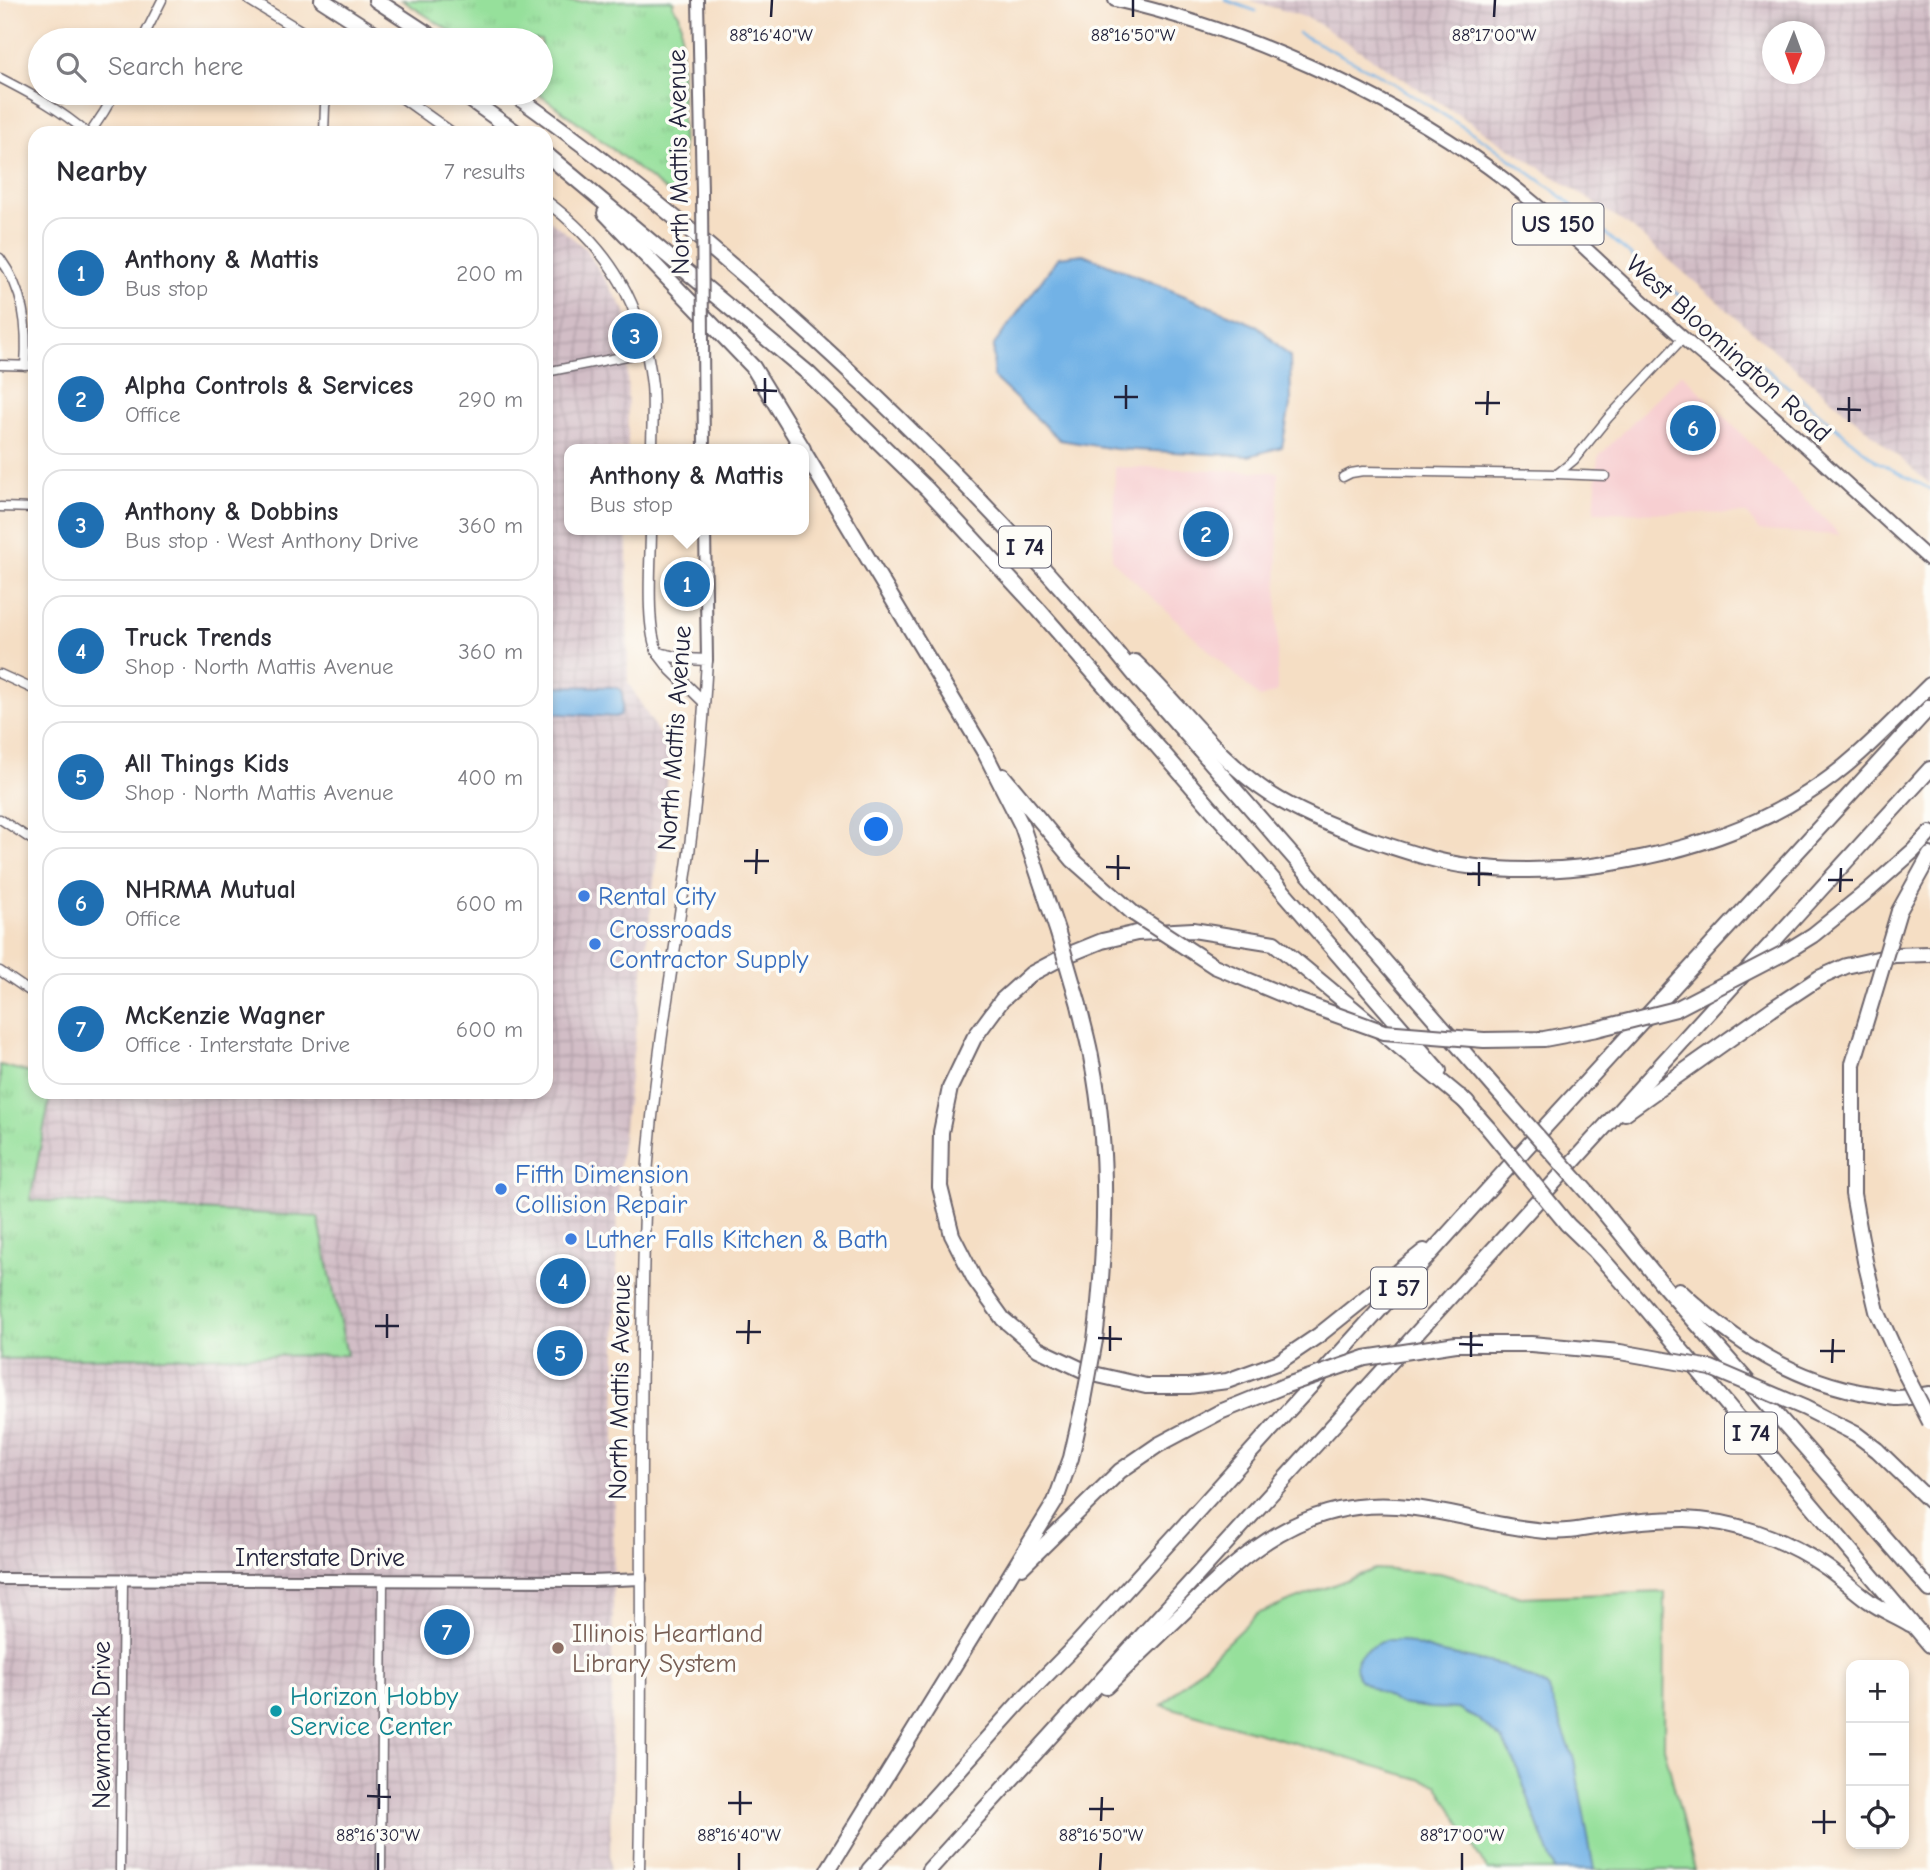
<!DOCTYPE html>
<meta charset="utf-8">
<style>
:root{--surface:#fff;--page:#f7f7f7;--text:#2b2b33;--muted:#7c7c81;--line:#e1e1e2;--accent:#1f6fb2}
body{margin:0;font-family:"Comic Neue",sans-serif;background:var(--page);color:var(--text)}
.controls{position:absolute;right:21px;bottom:21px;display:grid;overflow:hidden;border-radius:14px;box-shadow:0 4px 10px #0003}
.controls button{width:63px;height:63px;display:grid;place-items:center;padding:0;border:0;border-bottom:2px solid var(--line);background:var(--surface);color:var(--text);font:35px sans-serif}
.compass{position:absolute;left:1762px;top:21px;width:63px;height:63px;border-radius:50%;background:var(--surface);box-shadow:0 4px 10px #0003;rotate:181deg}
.you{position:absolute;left:877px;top:830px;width:24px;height:24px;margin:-18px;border:5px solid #fff;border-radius:50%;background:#1a73e8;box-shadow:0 0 0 10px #1a73e833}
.badge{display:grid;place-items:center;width:46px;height:46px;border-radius:50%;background:var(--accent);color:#fff;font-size:23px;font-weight:700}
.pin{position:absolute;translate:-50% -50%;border:4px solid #fff;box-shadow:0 2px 7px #0006}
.popup{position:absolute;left:564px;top:444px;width:245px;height:91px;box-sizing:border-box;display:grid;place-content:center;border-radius:14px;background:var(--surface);filter:drop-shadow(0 2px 5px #0005);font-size:23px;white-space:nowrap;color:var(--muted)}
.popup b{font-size:26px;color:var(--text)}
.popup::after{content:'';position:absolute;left:50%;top:100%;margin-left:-14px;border:14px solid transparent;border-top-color:var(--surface)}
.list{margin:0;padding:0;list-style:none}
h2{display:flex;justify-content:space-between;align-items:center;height:91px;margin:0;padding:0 28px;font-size:30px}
h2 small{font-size:23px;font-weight:400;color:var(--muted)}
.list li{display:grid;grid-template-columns:46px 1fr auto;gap:21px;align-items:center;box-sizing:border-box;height:112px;margin:0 14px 14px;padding:0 14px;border:2px solid var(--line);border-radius:21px}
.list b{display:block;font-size:26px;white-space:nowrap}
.list p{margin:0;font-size:23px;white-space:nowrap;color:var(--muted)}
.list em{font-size:23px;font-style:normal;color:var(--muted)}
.icon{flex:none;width:38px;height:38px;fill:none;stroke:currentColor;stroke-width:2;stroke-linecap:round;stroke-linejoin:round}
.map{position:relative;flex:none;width:1930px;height:1870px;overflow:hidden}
.search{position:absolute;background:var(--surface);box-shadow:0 4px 10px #0003;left:28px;top:28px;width:525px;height:77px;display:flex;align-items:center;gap:18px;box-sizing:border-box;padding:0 24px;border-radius:38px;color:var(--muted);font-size:26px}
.panel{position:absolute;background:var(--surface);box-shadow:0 4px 10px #0003;left:28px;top:126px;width:525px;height:973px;border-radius:21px}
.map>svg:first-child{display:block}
.built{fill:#f7cfd1}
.industrial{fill:url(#industrial-grid);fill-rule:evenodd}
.grass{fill:url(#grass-tufts);stroke:#5c816b;stroke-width:2}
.park{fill:#96e09b;stroke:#5c816b;stroke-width:2}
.water{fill:#72b2e6;stroke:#4a6a90;stroke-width:2}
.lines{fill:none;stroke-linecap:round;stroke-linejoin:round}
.stream{stroke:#72b2e6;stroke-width:2.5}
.minor-casing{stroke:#6c646b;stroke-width:11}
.tertiary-casing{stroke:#6c646b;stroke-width:13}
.secondary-casing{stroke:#6c646b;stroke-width:14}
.primary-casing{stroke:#6c646b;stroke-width:16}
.motorway-casing{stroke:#6c646b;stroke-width:18}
.minor{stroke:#fff;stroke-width:8}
.tertiary{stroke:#fff;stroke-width:10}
.secondary{stroke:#fff;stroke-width:10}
.primary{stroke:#fff;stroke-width:12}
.motorway{stroke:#fff;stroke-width:14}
.secondary-bridge-casing{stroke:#6c646b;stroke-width:14;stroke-linecap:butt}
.motorway-bridge-casing{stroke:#6c646b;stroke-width:18;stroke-linecap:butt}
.secondary-bridge{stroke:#fff;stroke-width:10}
.motorway-bridge{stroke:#fff;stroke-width:14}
.ticks{fill:none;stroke:#22223b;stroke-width:2.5}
.shop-dot{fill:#3f7fe0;stroke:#fdfcf7;stroke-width:2.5}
.education-dot{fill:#8d6e63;stroke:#fdfcf7;stroke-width:2.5}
.culture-dot{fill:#0f9aa8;stroke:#fdfcf7;stroke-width:2.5}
.labels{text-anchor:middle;stroke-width:7;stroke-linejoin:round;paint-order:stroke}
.shield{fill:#fdfcf7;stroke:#646373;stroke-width:2}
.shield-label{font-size:24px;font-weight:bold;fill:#22223b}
.street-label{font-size:26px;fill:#22223b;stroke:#fdfcf7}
.shop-label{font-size:26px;fill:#366cbe;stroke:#fdfcf7;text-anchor:start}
.education-label{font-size:26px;fill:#785e54;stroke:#fdfcf7;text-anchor:start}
.culture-label{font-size:26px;fill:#0d838f;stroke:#fdfcf7;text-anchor:start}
.ticks-label{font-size:18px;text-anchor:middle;fill:#22223b;stroke:#fdfcf7;stroke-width:7;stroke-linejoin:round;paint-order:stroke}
</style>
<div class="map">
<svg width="1930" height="1870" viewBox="0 0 1930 1870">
<defs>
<pattern id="industrial-grid" width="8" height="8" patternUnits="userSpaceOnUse" patternTransform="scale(1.75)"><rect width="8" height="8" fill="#d2bdc6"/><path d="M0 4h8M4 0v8" fill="none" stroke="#b4a2ab"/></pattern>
<pattern id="grass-tufts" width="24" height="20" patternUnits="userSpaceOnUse" patternTransform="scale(1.75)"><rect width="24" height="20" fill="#96e09b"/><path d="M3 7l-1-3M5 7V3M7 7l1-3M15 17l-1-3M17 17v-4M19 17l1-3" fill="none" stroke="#81c086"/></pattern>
</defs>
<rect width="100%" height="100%" fill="#fdfcf7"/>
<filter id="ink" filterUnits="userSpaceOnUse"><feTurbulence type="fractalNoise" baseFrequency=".0143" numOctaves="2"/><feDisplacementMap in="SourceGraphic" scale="14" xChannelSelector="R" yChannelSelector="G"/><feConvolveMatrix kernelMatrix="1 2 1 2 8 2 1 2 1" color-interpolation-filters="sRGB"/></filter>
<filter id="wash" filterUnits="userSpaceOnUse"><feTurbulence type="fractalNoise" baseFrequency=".00686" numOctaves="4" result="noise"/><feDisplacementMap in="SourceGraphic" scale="28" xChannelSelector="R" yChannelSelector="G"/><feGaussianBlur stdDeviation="1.57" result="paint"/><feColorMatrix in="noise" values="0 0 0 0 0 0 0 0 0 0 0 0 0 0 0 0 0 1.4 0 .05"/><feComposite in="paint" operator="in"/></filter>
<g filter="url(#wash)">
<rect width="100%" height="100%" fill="#f5dec4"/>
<!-- built -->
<g class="built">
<path d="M 1682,373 L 1840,535 L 1759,531 L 1747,514 L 1594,512 L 1598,457 Z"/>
<path d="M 1115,467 L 1278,472 L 1277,692 L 1260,698 L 1112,560 Z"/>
</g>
<!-- industrial -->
<g class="industrial">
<path d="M 1249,0 L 1930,0 L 1930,484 L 1631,227 L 1311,19 ZM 1772,32 L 1814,32 L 1814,74 L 1772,74 Z"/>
<path d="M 546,217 L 585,248 L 627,314 L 628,449 L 570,449 L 570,530 L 627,530 L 628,682 L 670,752 L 618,1176 L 610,1870 L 0,1870 L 0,1359 L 347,1355 L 317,1217 L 30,1200 L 51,1092 L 546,1092 Z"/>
</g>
<!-- grass -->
<g class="grass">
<path d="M 402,0 L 543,0 L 564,2 L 670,0 L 674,2 L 672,5 L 679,14 L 681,24 L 683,204 L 579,123 L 537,93 L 541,93 L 541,40 L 464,40 Z"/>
<path d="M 0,1065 L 35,1074 L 35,1092 L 51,1092 L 30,1200 L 318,1217 L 347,1355 L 0,1359 Z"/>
</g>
<!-- park -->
<path class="park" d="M 1375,1569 L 1440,1573 L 1521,1597 L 1665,1592 L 1664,1747 L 1695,1870 L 1487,1870 L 1437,1784 L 1162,1705 L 1257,1614 Z"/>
<!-- water -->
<g class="water">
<path d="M 1083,254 L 1258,326 L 1290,357 L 1291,401 L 1282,447 L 1249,456 L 1115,449 L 1060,440 L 993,377 L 994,345 L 1059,257 Z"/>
<path d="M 546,686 L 613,687 L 620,689 C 624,695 623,709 620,715 L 615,717 L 546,713 Z"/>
<path d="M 1385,1640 L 1400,1640 L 1437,1652 L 1503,1665 L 1547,1687 L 1574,1759 L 1594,1870 L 1555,1870 L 1516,1765 L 1503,1741 L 1479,1720 L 1458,1709 L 1430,1708 L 1399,1704 L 1359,1680 C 1349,1656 1366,1649 1385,1640 Z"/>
</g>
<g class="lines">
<!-- stream -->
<g class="stream">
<path d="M 1225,0 L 1256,11"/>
<path d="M 1298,33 L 1380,75 L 1487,142 L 1556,192 L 1876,461 L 1930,489"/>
</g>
</g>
</g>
<g filter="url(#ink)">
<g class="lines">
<!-- minor casing -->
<g class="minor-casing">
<g id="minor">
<path d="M 142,40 L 162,0"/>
<path d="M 0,78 C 31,94 61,110 87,133"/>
<path d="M 90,133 L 104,112 L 115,93"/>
<path d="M 324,133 L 325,106 L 328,93"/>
<path d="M 0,258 C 24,291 28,326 25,366"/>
<path d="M 0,365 L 35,366"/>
<path d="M 546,372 L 647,352"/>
<path d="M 1557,474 L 1605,476"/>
<path d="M 1343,477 L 1351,473 L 1363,471 L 1557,474 L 1574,460 L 1608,418 L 1683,338"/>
<path d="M 0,507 L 35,508"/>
<path d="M 0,674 L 35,690"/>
<path d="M 0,819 L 35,842"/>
<path d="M 0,971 L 35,995"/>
<path d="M 120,1870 L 123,1580"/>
<path d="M 381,1870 L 383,1580"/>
</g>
</g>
<!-- tertiary casing -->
<g class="tertiary-casing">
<g id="tertiary">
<path d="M 250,0 L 315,40"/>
<path d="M 396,93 L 452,133"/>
<path d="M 546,201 C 611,250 643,304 652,385 C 654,406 652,428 652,449"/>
<path d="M 658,653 L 671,670 L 704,702"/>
<path d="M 639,1870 C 643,1697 639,1525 642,1352 C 643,1293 643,1234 647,1175 C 654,1071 672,969 687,867 C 697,798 703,729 707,660 L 685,659 L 658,653 C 645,626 651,561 651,530"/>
</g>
</g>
<!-- secondary casing -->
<g class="secondary-casing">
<g id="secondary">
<path d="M 698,0 L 702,193"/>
<path d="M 703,340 L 704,449"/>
<path d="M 705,530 L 707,660"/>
<path d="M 0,1579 L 592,1581 L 641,1579"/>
</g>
</g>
<!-- primary casing -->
<g class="primary-casing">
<path id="primary" d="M 1115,0 C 1239,28 1385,92 1488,167 C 1558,218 1618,281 1683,338 C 1697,351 1713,363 1727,375 C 1796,436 1862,499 1930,560"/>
</g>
<!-- motorway casing -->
<g class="motorway-casing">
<g id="motorway">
<path d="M 322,0 L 384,40"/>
<path d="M 376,0 L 437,40"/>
<path d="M 461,93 L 517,133"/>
<path d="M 512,93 C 636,181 752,279 862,383 C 961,477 1054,575 1140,681 L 1509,1104"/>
<path d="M 546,154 L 808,373 L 927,489 L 1039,610 L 1439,1071"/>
<path d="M 605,213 L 753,367 L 803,449"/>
<path d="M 804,452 L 985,753 L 1022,826 L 1058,933"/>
<path d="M 1135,662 C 1180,705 1217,759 1270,794 C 1301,814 1337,828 1371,840 C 1403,850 1435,862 1468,866 C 1574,881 1717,852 1808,793 C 1854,764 1891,723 1930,685"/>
<path d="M 1003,776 L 1073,860 L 1133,913"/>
<path d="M 1870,889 L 1913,851 L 1930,833"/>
<path d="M 1899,911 L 1930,855"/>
<path d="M 1079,1005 C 1083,1024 1089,1043 1092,1062 C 1110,1153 1106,1249 1095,1340"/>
<path d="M 1853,1064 L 1853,1194 L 1865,1261 L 1877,1311 L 1906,1375"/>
<path d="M 1461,1097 L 1489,1129"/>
<path d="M 1625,1113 L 1772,1009 L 1819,978 L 1846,966 L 1895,955 L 1930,954"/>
<path d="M 1594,1200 L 1664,1286 L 1930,1590"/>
<path d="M 1567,1224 L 1595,1251 L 1644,1306 L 1930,1645"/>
<path d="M 1424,1251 L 1319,1335 L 1279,1362 L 1227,1381 L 1189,1386 L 1146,1386 L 1089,1373 L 1038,1349 L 1003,1319 L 975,1280 L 952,1235 L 940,1187 L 941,1132 L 950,1088 L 974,1038 L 1002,1000 L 1031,974 L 1065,956 L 1102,941 L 1137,933 L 1193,930 L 1274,943 L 1467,1103"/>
<path d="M 1679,1290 C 1734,1342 1795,1382 1871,1394 C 1880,1395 1889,1398 1898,1398 C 1908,1398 1919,1395 1930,1394"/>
<path d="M 1877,1450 L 1930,1501"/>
<path d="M 1022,1567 L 1120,1471 L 1158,1445 L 1220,1412 L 1284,1386"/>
<path d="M 1106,1687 C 1132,1661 1159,1636 1186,1610 C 1247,1550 1304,1500 1396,1506 C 1447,1509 1496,1528 1547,1531 C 1565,1533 1583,1529 1600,1526 C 1628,1522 1656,1519 1684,1519 C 1732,1520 1783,1538 1823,1565 C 1839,1575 1853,1590 1869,1601 C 1881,1610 1897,1616 1910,1624"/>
<path d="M 828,1870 L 1055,1502 L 1071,1458 L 1084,1400"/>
<path d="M 869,1870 L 1018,1704 L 1075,1646 L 1183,1527 L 1544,1128 L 1930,707"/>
<path d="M 929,1870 L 1930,769"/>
</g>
</g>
<!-- minor -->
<use href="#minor" class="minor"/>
<!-- tertiary -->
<use href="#tertiary" class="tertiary"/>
<!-- secondary -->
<use href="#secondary" class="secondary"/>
<!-- primary -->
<use href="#primary" class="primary"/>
<!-- motorway -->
<use href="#motorway" class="motorway"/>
<!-- secondary-bridge casing -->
<g class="secondary-bridge-casing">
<path id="secondary-bridge" d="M 702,193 L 703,340"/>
</g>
<!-- motorway-bridge casing -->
<g class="motorway-bridge-casing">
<g id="motorway-bridge">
<path d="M 1133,913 L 1214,966 L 1298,1001 L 1384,1032 L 1484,1040 L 1544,1039 L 1597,1029 L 1676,1009 L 1784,953 L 1813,935 L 1870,889"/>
<path d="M 1058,933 L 1079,1005"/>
<path d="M 1853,1064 L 1899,911"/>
<path d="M 1509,1104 L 1594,1200"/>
<path d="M 1489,1129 L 1567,1224"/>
<path d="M 1906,1375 L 1930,1422"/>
<path d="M 1284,1386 L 1365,1358 L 1456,1344 L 1531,1344 L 1620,1352 L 1711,1368 L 1805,1408 L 1856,1434 L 1877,1450"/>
<path d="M 1084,1400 L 1095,1340"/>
</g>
</g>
<!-- secondary-bridge -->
<use href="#secondary-bridge" class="secondary-bridge"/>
<!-- motorway-bridge -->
<use href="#motorway-bridge" class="motorway-bridge"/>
</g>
</g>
<!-- ticks -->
<path class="ticks" d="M 771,17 L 772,0M 1133,17 L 1133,0M 1494,17 L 1495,0M 753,390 L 777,391M 1114,397 L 1138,397M 765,403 L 765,378M 1475,403 L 1500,403M 1126,409 L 1126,385M 1837,409 L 1861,410M 1487,415 L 1488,391M 1849,422 L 1849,397M 744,861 L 769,861M 1106,867 L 1130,868M 756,874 L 757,849M 1467,874 L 1492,874M 1118,880 L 1118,855M 1828,880 L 1853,880M 1479,886 L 1479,862M 1840,892 L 1841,868M 375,1326 L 399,1326M 736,1332 L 761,1332M 387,1338 L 387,1314M 1098,1338 L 1122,1339M 748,1344 L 749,1320M 1459,1344 L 1483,1345M 1110,1351 L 1110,1326M 1820,1351 L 1845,1351M 1471,1357 L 1471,1332M 1832,1363 L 1833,1339M 367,1796 L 391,1797M 728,1803 L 752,1803M 379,1809 L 379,1784M 1089,1809 L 1114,1809M 740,1815 L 740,1791M 1101,1821 L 1102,1797M 1812,1822 L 1836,1822M 1824,1834 L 1824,1810M 378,1870 L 378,1853M 739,1870 L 739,1853M 1100,1870 L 1101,1853M 1462,1870 L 1462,1853"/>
<!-- markers -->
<g class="shop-dot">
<circle cx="584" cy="896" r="7"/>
<circle cx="595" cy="944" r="7"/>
<circle cx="501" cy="1189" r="7"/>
<circle cx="571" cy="1239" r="7"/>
</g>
<circle class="education-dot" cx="558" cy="1648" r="7"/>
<circle class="culture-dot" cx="276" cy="1711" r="7"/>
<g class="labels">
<!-- shield labels -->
<g class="shield">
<rect x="1512.5" y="203.5" width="91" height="41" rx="5"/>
<rect x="999" y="526.5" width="52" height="41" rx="5"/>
<rect x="1371" y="1267.5" width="56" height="41" rx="5"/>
<rect x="1725" y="1412.5" width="52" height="41" rx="5"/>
</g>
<g class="shield-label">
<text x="1558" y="232">US 150</text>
<text x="1025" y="555">I 74</text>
<text x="1399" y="1296">I 57</text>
<text x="1751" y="1441">I 74</text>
</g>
<!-- street labels -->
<g class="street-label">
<text transform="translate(678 162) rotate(-91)" y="9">North Mattis Avenue</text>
<text transform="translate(1729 348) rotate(42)" y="9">West Bloomington Road</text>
<text transform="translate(674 738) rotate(-86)" y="9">North Mattis Avenue</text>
<text transform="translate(619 1387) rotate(-89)" y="9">North Mattis Avenue</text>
<text x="320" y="1566">Interstate Drive</text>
<text transform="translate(101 1725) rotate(-90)" y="9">Newmark Drive</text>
</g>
<!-- shop labels -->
<g class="shop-label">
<text x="598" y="905">Rental City</text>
<text x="609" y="938">Crossroads<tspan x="609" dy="30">Contractor Supply</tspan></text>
<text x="515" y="1183">Fifth Dimension<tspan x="515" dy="30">Collision Repair</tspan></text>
<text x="585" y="1248">Luther Falls Kitchen &amp; Bath</text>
</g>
<!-- education labels -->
<g class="education-label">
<text x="572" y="1642">Illinois Heartland<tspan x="572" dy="30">Library System</tspan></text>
</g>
<!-- culture labels -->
<g class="culture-label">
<text x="290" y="1705">Horizon Hobby<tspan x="290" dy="30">Service Center</tspan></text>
</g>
</g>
<g class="ticks-label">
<text x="771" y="41">88°16'40"W</text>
<text x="1133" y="41">88°16'50"W</text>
<text x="1494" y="41">88°17'00"W</text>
<text x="378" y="1841">88°16'30"W</text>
<text x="739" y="1841">88°16'40"W</text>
<text x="1101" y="1841">88°16'50"W</text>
<text x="1462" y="1841">88°17'00"W</text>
</g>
</svg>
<div class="controls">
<button>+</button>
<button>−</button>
<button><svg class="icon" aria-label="locate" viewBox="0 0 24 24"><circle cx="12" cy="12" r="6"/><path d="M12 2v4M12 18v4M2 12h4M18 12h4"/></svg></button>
</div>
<svg class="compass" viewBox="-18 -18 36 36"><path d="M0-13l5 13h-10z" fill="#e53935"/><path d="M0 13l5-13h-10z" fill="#7c7c81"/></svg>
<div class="you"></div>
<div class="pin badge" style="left:687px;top:584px">1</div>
<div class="popup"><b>Anthony &amp; Mattis</b>Bus stop</div>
<div class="pin badge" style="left:1206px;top:534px">2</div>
<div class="pin badge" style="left:635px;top:336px">3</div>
<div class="pin badge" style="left:563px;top:1281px">4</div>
<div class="pin badge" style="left:560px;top:1353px">5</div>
<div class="pin badge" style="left:1693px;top:428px">6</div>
<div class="pin badge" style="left:447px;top:1632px">7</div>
<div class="search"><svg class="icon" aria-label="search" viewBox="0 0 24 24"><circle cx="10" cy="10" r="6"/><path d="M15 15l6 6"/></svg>Search here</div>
<section class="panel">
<h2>Nearby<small>7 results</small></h2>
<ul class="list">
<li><span class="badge">1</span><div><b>Anthony &amp; Mattis</b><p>Bus stop</p></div><em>200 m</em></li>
<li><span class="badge">2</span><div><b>Alpha Controls &amp; Services</b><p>Office</p></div><em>290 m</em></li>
<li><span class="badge">3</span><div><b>Anthony &amp; Dobbins</b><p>Bus stop · West Anthony Drive</p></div><em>360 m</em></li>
<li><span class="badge">4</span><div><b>Truck Trends</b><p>Shop · North Mattis Avenue</p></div><em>360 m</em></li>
<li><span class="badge">5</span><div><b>All Things Kids</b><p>Shop · North Mattis Avenue</p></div><em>400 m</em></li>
<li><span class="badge">6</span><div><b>NHRMA Mutual</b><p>Office</p></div><em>600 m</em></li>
<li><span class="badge">7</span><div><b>McKenzie Wagner</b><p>Office · Interstate Drive</p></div><em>600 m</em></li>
</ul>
</section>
</div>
